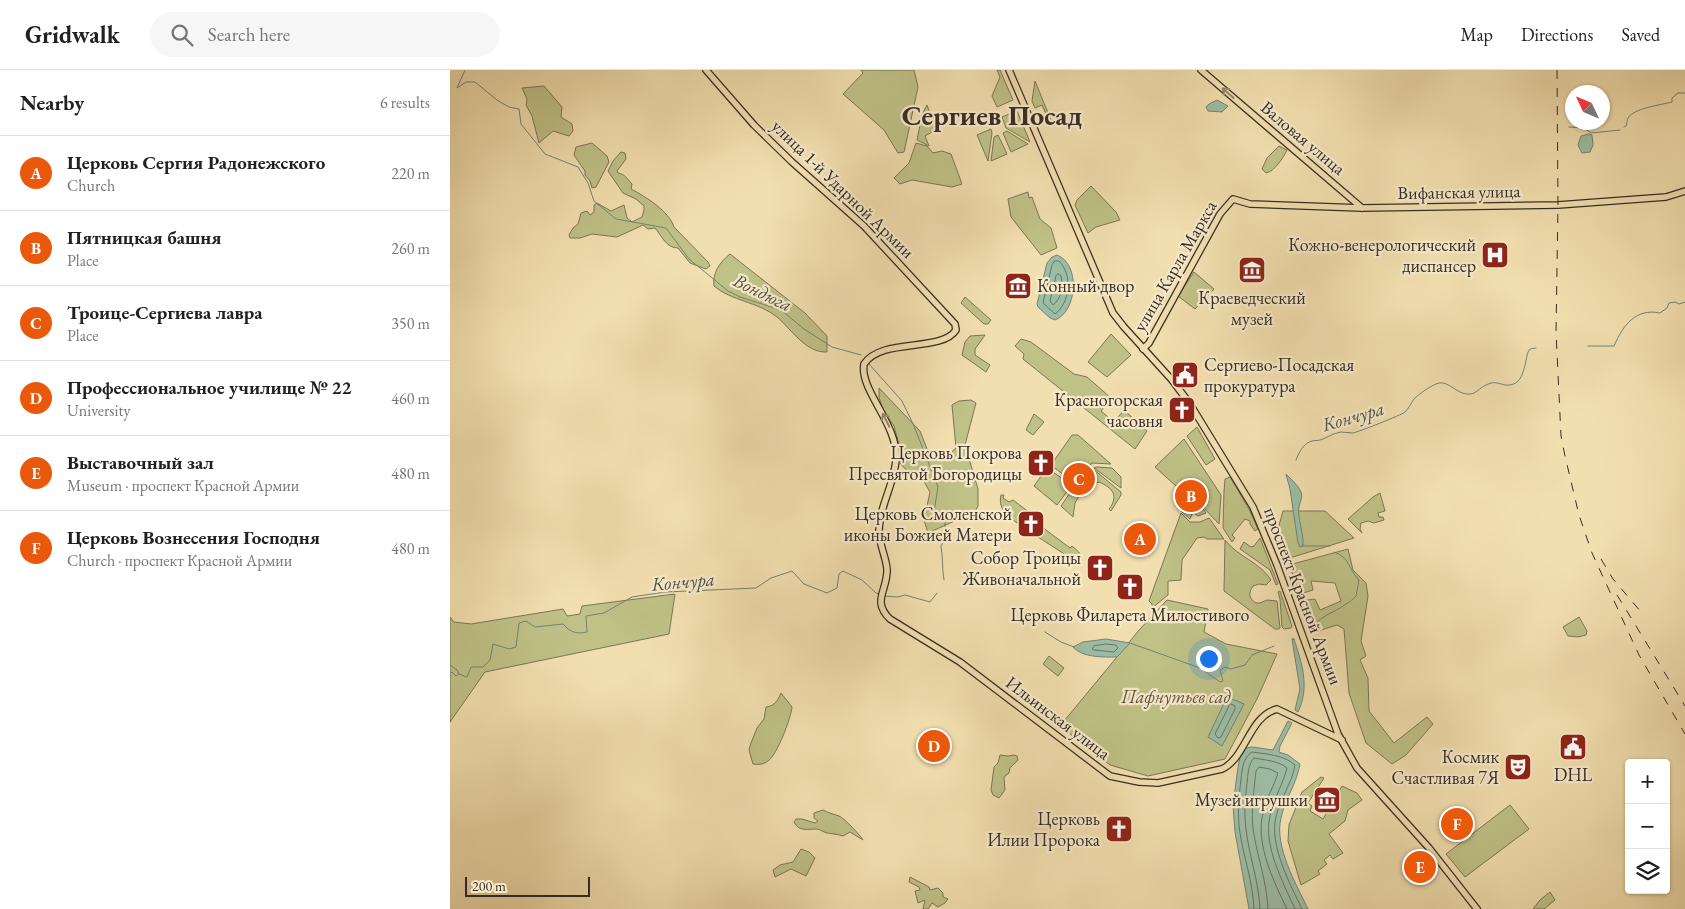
<!DOCTYPE html>
<meta charset="utf-8">
<style>
:root{--surface:#fff;--page:#f6f6f6;--text:#202124;--muted:#757577;--line:#e0e0e0;--accent:#ea580c}
body{margin:0;font-family:"EB Garamond",serif;background:var(--page);color:var(--text)}
.controls{position:absolute;right:15px;bottom:15px;display:grid;overflow:hidden;border-radius:5px;box-shadow:0 1px 4px #0004}
.controls button{width:45px;height:45px;display:grid;place-items:center;padding:0;border:0;border-bottom:1px solid var(--line);background:var(--surface);color:var(--text);font:25px sans-serif}
.compass{position:absolute;left:1115px;top:15px;width:45px;height:45px;border-radius:50%;background:var(--surface);box-shadow:0 1px 4px #0004;rotate:314deg}
.scale{position:absolute;left:15px;bottom:12px;width:125px;box-sizing:border-box;padding-left:5px;border:2px solid #372c25;border-top:0;font-size:14px;line-height:18px;white-space:nowrap;color:#372c25;-webkit-text-stroke:4px #f7eacb;paint-order:stroke}
.you{position:absolute;left:758px;top:588px;width:18px;height:18px;margin:-12px;border:4px solid #fff;border-radius:50%;background:#1a73e8;box-shadow:0 0 0 8px #1a73e833}
.badge{display:grid;place-items:center;width:32px;height:32px;border-radius:50%;background:var(--accent);color:#fff;font-size:16px;font-weight:700}
.pin{position:absolute;translate:-50% -50%;border:2px solid #fff;box-shadow:0 1px 5px #0006}
.list{margin:0;padding:0;list-style:none}
h2{display:flex;justify-content:space-between;align-items:center;height:65px;margin:0;padding:0 20px;font-size:21px}
h2 small{font-size:16px;font-weight:400;color:var(--muted)}
.list li{display:grid;grid-template-columns:32px 1fr auto;gap:15px;align-items:center;box-sizing:border-box;height:75px;padding:0 20px;border-top:1px solid var(--line)}
.list b{display:block;font-size:19px;white-space:nowrap}
.list p{margin:0;font-size:16px;white-space:nowrap;color:var(--muted)}
.list em{font-size:16px;font-style:normal;color:var(--muted)}
.icon{flex:none;width:28px;height:28px;fill:none;stroke:currentColor;stroke-width:2;stroke-linecap:round;stroke-linejoin:round}
.map{position:relative;flex:none;width:1235px;height:839px;overflow:hidden}
header{display:flex;align-items:center;gap:30px;box-sizing:border-box;height:70px;padding:0 25px;background:var(--surface);border-bottom:1px solid var(--line)}
header strong{font-size:24px}
nav{display:flex;gap:28px;margin-inline-start:auto;font-size:18px}
.search{width:350px;height:45px;background:var(--page);display:flex;align-items:center;gap:12px;box-sizing:border-box;padding:0 18px;border-radius:28px;color:var(--muted);font-size:19px}
main{display:flex}
aside{flex:1;background:var(--surface)}
.map>svg:first-child{display:block}
.green{fill:#bfc187;stroke:#7b7656}
.water{fill:#9cbda5;stroke:#748372}
.lines{fill:none;stroke-linecap:round;stroke-linejoin:round}
.shore{stroke:#6a7465;stroke-width:1}
.stream{stroke:#748372;stroke-width:1}
.major-casing{stroke:#372c25;stroke-width:8}
.major{stroke:#f2dfaf;stroke-width:5.5}
.rail{stroke:#372c25;stroke-width:1;stroke-dasharray:9 9;stroke-linecap:butt}
.oneway{stroke:#94866a}
.labels{text-anchor:middle;stroke-width:4.5;stroke-linejoin:round;paint-order:stroke}
.street-label{font-size:18px;fill:#372c25;stroke:#f7eacb}
.poi-label{font-size:18px;fill:#372c25;stroke:#f7eacb;text-anchor:end}
.park-label{font-size:18px;font-style:italic;fill:#59513e;stroke:#f7eacb}
.water-label{font-size:19px;font-style:italic;fill:#505045;stroke:#f7eacb}
.town-label{font-size:28px;font-weight:bold;fill:#372c25;stroke:#f7eacb}
</style>
<header>
<strong>Gridwalk</strong>
<div class="search"><svg class="icon" aria-label="search" viewBox="0 0 24 24"><circle cx="10" cy="10" r="6"/><path d="M15 15l6 6"/></svg>Search here</div>
<nav><a>Map</a><a>Directions</a><a>Saved</a></nav>
</header>
<main>
<aside>
<h2>Nearby<small>6 results</small></h2>
<ul class="list">
<li><span class="badge">A</span><div><b>Церковь Сергия Радонежского</b><p>Church</p></div><em>220 m</em></li>
<li><span class="badge">B</span><div><b>Пятницкая башня</b><p>Place</p></div><em>260 m</em></li>
<li><span class="badge">C</span><div><b>Троице-Сергиева лавра</b><p>Place</p></div><em>350 m</em></li>
<li><span class="badge">D</span><div><b>Профессиональное училище № 22</b><p>University</p></div><em>460 m</em></li>
<li><span class="badge">E</span><div><b>Выставочный зал</b><p>Museum · проспект Красной Армии</p></div><em>480 m</em></li>
<li><span class="badge">F</span><div><b>Церковь Вознесения Господня</b><p>Church · проспект Красной Армии</p></div><em>480 m</em></li>
</ul>
</aside>
<div class="map">
<svg width="1235" height="839" viewBox="0 0 1235 839">
<rect width="100%" height="100%" fill="#f2dfaf"/>
<filter id="stains"><feTurbulence type="fractalNoise" baseFrequency=".004" numOctaves="4"/><feColorMatrix values="0 0 0 0 .2 0 0 0 0 .09 0 0 0 0 .02 0 0 0 .5 -.17"/></filter>
<radialGradient id="worn" r=".72"><stop offset=".6" stop-color="#630" stop-opacity="0"/><stop offset="1" stop-color="#630" stop-opacity=".3"/></radialGradient>
<!-- green -->
<g class="green">
<path d="M 411,0 L 464,0 L 468,17 L 454,82 L 448,83 L 434,60 L 393,24 L 413,3 Z"/>
<path d="M 547,0 L 550,0 L 563,30 L 547,37 L 542,26 L 550,7 Z"/>
<path d="M 585,11 L 603,55 L 601,55 L 592,35 L 585,38 L 582,31 Z"/>
<path d="M 94,16 L 112,37 L 111,47 L 122,54 L 123,61 L 119,66 L 103,61 L 89,73 L 82,46 L 76,35 L 77,29 L 72,18 Z"/>
<path d="M 477,35 L 485,57 L 484,61 L 475,66 L 479,76 L 467,70 L 472,45 Z"/>
<path d="M 567,41 L 580,72 L 556,58 L 552,47 Z"/>
<path d="M 541,59 L 542,63 L 538,91 L 527,65 Z"/>
<path d="M 557,61 L 578,74 L 561,82 L 553,63 Z"/>
<path d="M 548,65 L 557,84 L 541,91 L 544,67 Z"/>
<path d="M 142,73 L 157,86 L 159,92 L 146,117 L 142,118 L 140,111 L 135,105 L 135,101 L 124,85 L 126,77 Z"/>
<path d="M 466,73 L 477,76 L 483,83 L 492,81 L 501,84 L 512,114 L 502,117 L 462,110 L 450,114 L 444,108 L 459,93 Z"/>
<path d="M 829,76 L 837,80 C 833,88 825,101 816,103 L 812,99 L 817,88 Z"/>
<path d="M 171,82 L 175,83 L 176,89 L 167,101 L 168,103 C 175,104 177,109 182,114 L 181,119 C 196,127 219,141 224,157 L 258,192 L 260,196 L 256,199 L 240,193 L 228,178 C 216,178 212,166 205,158 L 198,159 L 193,155 L 167,167 L 142,164 L 130,168 L 120,168 L 119,165 L 123,158 L 128,154 L 131,143 L 137,141 L 140,145 L 144,142 L 144,135 L 147,133 L 161,141 L 174,135 L 177,148 L 182,152 L 192,147 L 194,140 L 194,136 L 186,129 L 173,123 L 158,101 L 163,91 Z"/>
<path d="M 641,116 L 666,142 L 670,150 L 646,157 L 638,163 L 625,135 L 627,130 Z"/>
<path d="M 578,122 L 579,128 L 582,127 L 590,149 L 601,158 L 607,178 L 591,185 L 561,147 L 558,129 Z"/>
<path d="M 280,184 L 355,243 L 377,266 L 377,282 C 356,283 342,260 327,247 C 309,232 281,231 264,216 C 262,203 270,192 280,184 Z"/>
<path d="M 744,202 L 764,219 L 745,239 L 728,226 Z"/>
<path d="M 515,227 L 541,250 L 538,254 L 534,254 L 511,233 Z"/>
<path d="M 661,264 L 681,285 L 657,307 L 638,292 Z"/>
<path d="M 535,265 L 525,279 L 525,285 L 540,295 L 536,302 L 512,285 L 515,272 L 520,266 Z"/>
<path d="M 571,269 L 581,272 L 624,304 L 637,307 L 661,328 L 651,341 L 664,352 L 674,340 L 697,361 L 685,379 L 573,289 L 574,284 L 565,276 Z"/>
<path d="M 429,318 L 470,361 L 481,389 L 492,390 L 506,378 L 502,335 L 509,331 L 521,330 L 526,333 L 515,375 L 528,419 L 528,436 L 522,447 L 511,448 L 478,463 L 474,450 L 480,422 L 469,403 L 457,401 L 450,393 L 449,374 L 444,356 L 433,340 L 429,327 Z"/>
<path d="M 584,344 L 594,352 L 583,365 L 576,360 Z"/>
<path d="M 747,357 L 765,389 L 756,395 L 737,366 Z"/>
<path d="M 622,365 L 628,365 L 661,394 L 642,393 L 624,413 L 601,395 Z"/>
<path d="M 734,369 L 771,425 L 769,454 C 761,445 749,436 749,424 L 734,411 L 729,413 L 726,416 L 705,397 Z"/>
<path d="M 647,397 L 662,398 L 671,407 L 671,418 L 644,398 Z"/>
<path d="M 597,398 L 622,415 L 607,435 L 584,416 Z"/>
<path d="M 641,399 L 643,399 L 671,422 L 671,425 L 661,441 L 659,439 C 669,426 663,418 649,412 L 641,415 L 633,421 L 627,415 Z"/>
<path d="M 780,407 L 799,439 L 808,459 L 805,461 L 800,454 L 800,451 L 795,449 L 782,465 L 785,468 L 782,472 L 773,458 L 774,421 L 775,409 Z"/>
<path d="M 624,417 L 631,423 L 625,433 L 623,447 L 611,436 Z"/>
<path d="M 930,423 L 935,441 L 928,443 L 929,447 L 933,447 L 934,450 L 924,453 L 918,451 L 911,453 L 910,459 L 912,463 L 898,449 L 923,427 Z"/>
<path d="M 551,425 L 554,425 L 553,428 L 559,432 L 563,430 L 592,452 L 588,451 L 585,447 L 577,447 L 574,451 L 575,458 C 563,450 547,442 551,425 Z"/>
<path d="M 747,430 L 756,443 L 748,446 L 744,443 L 742,444 L 740,449 L 731,441 L 735,431 L 737,432 L 738,439 L 743,439 L 742,433 Z"/>
<path d="M 833,441 L 875,441 L 904,468 L 843,487 L 833,483 L 826,466 Z"/>
<path d="M 731,443 L 740,452 L 750,452 L 759,448 L 774,469 L 757,469 L 754,467 L 747,468 L 732,490 L 731,510 L 718,511 L 718,525 L 702,538 L 702,534 L 699,531 Z"/>
<path d="M 588,454 L 620,478 L 622,476 C 629,482 633,484 630,494 L 580,462 L 586,461 Z"/>
<path d="M 810,468 L 828,514 L 826,515 L 820,500 L 790,479 L 794,472 L 801,477 L 804,476 Z"/>
<path d="M 775,470 C 788,487 810,492 821,510 L 816,515 L 809,514 L 803,516 C 798,523 799,529 806,533 L 810,533 L 817,530 L 827,531 L 830,558 L 828,559 L 825,559 L 774,521 Z"/>
<path d="M 898,479 L 903,500 L 916,513 L 918,526 L 911,571 L 916,586 L 910,590 L 918,608 L 919,641 L 944,673 L 977,647 L 983,654 L 956,685 L 942,694 L 916,673 L 899,623 L 894,559 L 887,555 L 865,562 L 851,531 L 865,529 L 870,540 L 891,531 L 885,513 L 861,511 L 863,520 L 850,524 L 839,495 Z"/>
<path d="M 830,521 L 842,556 L 841,558 L 834,559 L 832,557 L 830,529 L 828,522 Z"/>
<path d="M 225,524 L 219,564 L 35,602 L 0,652 L 0,547 L 4,552 L 21,554 L 113,539 L 117,546 L 130,544 L 132,536 Z"/>
<path d="M 717,530 L 758,539 L 754,562 L 776,574 L 827,584 L 807,629 L 775,689 L 698,706 L 660,695 L 610,656 L 690,559 Z"/>
<path d="M 1129,547 L 1137,561 L 1136,565 L 1128,567 L 1118,566 L 1113,557 Z"/>
<path d="M 599,586 L 614,598 L 608,606 L 593,594 Z"/>
<path d="M 331,623 L 342,637 C 341,648 327,685 318,691 C 314,694 309,695 303,694 L 299,680 L 301,673 L 307,658 L 314,649 L 316,637 C 325,636 328,630 331,623 Z"/>
<path d="M 550,685 L 558,686 L 564,685 L 567,686 L 568,690 L 560,698 L 559,703 L 554,707 L 555,720 L 549,728 L 543,725 L 541,720 L 544,697 L 548,693 Z"/>
<path d="M 871,707 L 874,708 L 858,733 L 862,736 L 860,741 L 873,749 L 892,716 L 907,723 L 912,730 L 898,740 L 895,751 L 879,764 L 893,783 L 883,789 L 880,785 L 874,790 L 877,794 L 868,801 L 870,804 L 851,815 L 838,771 L 839,755 L 852,722 Z"/>
<path d="M 1060,735 L 1079,759 L 1015,807 L 996,784 Z"/>
<path d="M 373,740 C 379,743 383,744 389,746 C 394,748 411,766 413,770 L 400,762 L 393,766 C 387,764 383,764 377,763 C 373,762 370,759 366,759 C 357,759 349,762 344,752 L 346,749 L 352,749 L 365,753 L 368,751 L 364,748 L 364,743 Z"/>
<path d="M 351,779 L 359,782 L 365,788 L 356,806 L 341,799 L 325,807 L 323,800 L 330,795 L 343,792 Z"/>
<path d="M 460,807 L 479,817 L 480,820 L 488,818 L 493,823 L 493,827 L 498,829 L 495,833 L 488,837 L 482,833 L 478,839 L 473,839 L 475,830 L 468,833 L 465,821 L 470,820 L 469,817 L 459,812 Z"/>
<path d="M 1100,822 L 1105,830 L 1094,839 L 1083,839 L 1090,830 Z"/>
</g>
<!-- water -->
<g class="water">
<path d="M 767,30 L 778,36 L 772,42 L 758,41 L 756,37 L 759,34 Z"/>
<path d="M 1139,64 L 1142,65 L 1143,75 L 1140,82 L 1132,83 L 1128,75 L 1131,66 Z"/>
<path d="M 607,185 C 631,194 627,242 605,250 L 600,248 L 588,237 L 587,234 L 597,193 L 602,187 Z"/>
<path d="M 836,404 C 841,409 848,415 851,422 C 853,428 850,431 849,437 C 847,448 854,463 853,476 L 850,477 L 848,473 L 840,419 Z"/>
<path d="M 656,569 L 680,573 L 667,587 C 653,587 633,588 623,577 L 633,572 Z"/>
<path d="M 842,569 L 844,569 C 852,594 860,617 848,642 L 845,640 L 850,619 Z"/>
<path d="M 777,627 L 794,634 L 772,676 L 758,667 Z"/>
<path d="M 838,651 L 842,653 L 830,676 L 829,682 L 838,685 L 850,694 C 847,713 835,729 831,748 C 824,776 846,814 858,839 L 799,839 L 785,762 L 783,736 L 788,697 L 790,688 L 796,678 L 802,677 L 823,680 Z"/>
</g>
<g class="lines">
<!-- shore -->
<g class="shore">
<path d="M 605,191 L 609,191 C 623,205 620,233 605,244 L 593,233 L 602,195 Z"/>
<path d="M 608,204 L 611,206 C 613,217 612,228 603,235 L 600,231 L 606,206 Z"/>
<path d="M 656,574 L 666,575 L 668,578 L 664,582 L 644,580 L 642,579 L 644,576 Z"/>
<path d="M 781,634 L 785,636 L 785,639 L 771,667 L 768,668 L 765,664 L 779,636 Z"/>
<path d="M 804,839 C 803,813 794,788 790,763 C 787,745 789,727 791,709 C 792,700 793,687 802,682 C 816,684 834,685 845,695 C 842,713 830,729 826,747 C 819,775 840,814 852,839"/>
<path d="M 810,839 C 809,812 799,786 796,759 C 794,744 795,729 797,713 C 798,705 798,694 804,688 C 815,690 829,691 837,698 C 833,714 823,730 820,746 C 813,776 833,812 845,839"/>
<path d="M 818,839 C 817,812 807,786 803,759 C 801,740 804,720 806,701 L 809,697 L 820,699 L 828,703 C 824,716 816,729 813,743 C 805,774 824,812 837,839"/>
</g>
<!-- stream -->
<g class="stream">
<path d="M 15,0 L 7,18 L 16,12 L 25,12 L 47,30 L 59,37 L 69,39 L 71,54 L 95,84 L 128,97 L 138,113 L 144,131 L 166,149 L 216,158 L 239,189 L 278,221 L 290,227 L 331,240 L 354,259 L 382,277 L 411,285"/>
<path d="M 1119,57 L 1134,58 L 1141,63 L 1170,60"/>
<path d="M 1174,57 L 1176,56 C 1177,53 1177,50 1178,48 C 1184,38 1211,35 1222,32 L 1222,28 L 1228,23 L 1235,23"/>
<path d="M 1138,276 L 1164,276 C 1173,255 1186,238 1210,243 L 1217,238 L 1219,233 L 1225,232 L 1229,234 L 1235,232"/>
<path d="M 419,294 L 452,331 L 464,356 L 488,417 L 484,442 L 495,447 L 495,469 L 491,476 C 493,487 492,499 494,510"/>
<path d="M 846,390 C 849,382 854,373 862,371 C 865,370 868,371 870,370 C 877,368 883,363 891,362 C 895,362 899,363 903,363 C 908,362 952,345 955,342 C 959,338 961,333 964,329 C 969,324 979,317 986,314 C 998,309 1005,323 1017,324 C 1026,325 1029,318 1036,315 C 1044,311 1047,313 1055,315 C 1074,317 1074,296 1078,282 L 1080,279 L 1086,278"/>
<path d="M 852,475 L 853,476 L 880,476"/>
<path d="M 434,526 L 448,527 L 455,525 L 480,532 L 487,523"/>
<path d="M 595,562 L 611,572 L 624,577"/>
<path d="M 860,562 C 868,545 883,544 896,534 C 900,532 903,529 906,526 L 909,510 C 898,499 900,487 884,482"/>
<path d="M 842,569 L 844,569"/>
<path d="M 680,573 L 750,598 L 770,612 L 773,611 L 770,600 L 775,597 L 781,599 L 795,595 L 802,585 L 824,576"/>
<path d="M 0,595 L 7,600 L 9,604"/>
<path d="M 0,603 L 2,602 L 6,606 L 9,604 L 17,607 L 21,597 L 33,597 L 40,590 L 43,574 L 59,579 L 66,577 L 69,553 L 76,551 L 85,557 L 113,554 C 121,563 127,564 137,562 L 136,546 L 154,543 L 182,527 L 215,522 L 306,518 L 321,508 L 342,501 L 354,514 L 377,523 L 387,518 L 389,504 L 393,501 L 412,510 L 426,523 L 431,525"/>
</g>
<!-- major casing -->
<g class="major-casing">
<g id="major">
<path d="M 256,0 L 304,55 L 342,92 L 414,156 L 505,254 L 506,260 C 491,283 432,267 414,294 C 409,320 449,355 446,390 C 444,415 429,437 429,461 C 429,474 436,487 437,499 C 438,520 421,531 440,549 L 510,592 L 660,706 L 689,712 L 708,713 L 772,699 C 796,688 799,646 827,639 L 892,670"/>
<path d="M 559,0 L 663,243 L 674,257 L 722,310 L 740,334 L 803,437 L 827,495 L 888,664 L 907,698 L 979,778 L 1027,839"/>
<path d="M 751,0 L 912,138"/>
<path d="M 693,279 L 699,273 L 770,144 L 783,129 L 800,134 L 912,138 L 1108,135 L 1216,127 L 1235,121"/>
</g>
</g>
<!-- major -->
<use href="#major" class="major"/>
<!-- rail -->
<g class="rail">
<path d="M 1107,0 L 1108,135 L 1106,262 L 1111,366 L 1115,386 L 1129,445 L 1142,483 L 1189,585 L 1235,664"/>
<path d="M 1151,489 L 1163,509 L 1191,542"/>
<path d="M 1167,525 L 1235,636"/>
</g>
</g>
<!-- one-way arrows -->
<defs><path id="oneway-shaft" d="M-6 0H5M1.5-3L5.5 0L1.5 3" fill="none" stroke-width="1.6" stroke-linecap="round" stroke-linejoin="round" transform="scale(1.25)"/></defs>
<g class="oneway">
<use href="#oneway-shaft" transform="translate(778 23) rotate(-139)"/>
<use href="#oneway-shaft" transform="translate(436 350) rotate(-117)"/>
</g>
<!-- icons -->
<defs>
<g id="hospital-square" transform="scale(1.4375)"><rect x="-9" y="-9" width="18" height="18" rx="4" fill="#8f2418" stroke="#f7eacb"/><path d="M-5-5h3v3.5h4V-5h3V5h-3V1.5h-4V5h-3Z" fill="#fff"/></g>
<g id="museum-square" transform="scale(1.4375)"><rect x="-9" y="-9" width="18" height="18" rx="4" fill="#8f2418" stroke="#f7eacb"/><path d="M0-6L6-3V-2H-6V-3ZM-5-1h2V3h-2ZM-1-1h2V3h-2ZM3-1h2V3H3ZM-6 4H6V6H-6Z" fill="#fff"/></g>
<g id="civic-square" transform="scale(1.4375)"><rect x="-9" y="-9" width="18" height="18" rx="4" fill="#8f2418" stroke="#f7eacb"/><path d="M-.6-6.5H3V-4.5H.6V-3L4-1V1h2V6H-6V1h2V-1L-.6-3ZM-1.2 2.5V6h2.4V2.5Z" fill="#fff"/></g>
<g id="church-square" transform="scale(1.4375)"><rect x="-9" y="-9" width="18" height="18" rx="4" fill="#8f2418" stroke="#f7eacb"/><path d="M-1.2-6h2.4v3.5h3.3v2.4h-3.3V6h-2.4V-.1h-3.3v-2.4h3.3Z" fill="#fff"/></g>
<g id="theatre-square" transform="scale(1.4375)"><rect x="-9" y="-9" width="18" height="18" rx="4" fill="#8f2418" stroke="#f7eacb"/><path d="M-5-5.5Q0-4 5-5.5V0Q5 5 0 6Q-5 5-5 0ZM-3.3-2.5H-1v1.5H-3.3ZM1-2.5H3.3v1.5H1ZM-2.8 1Q0 5.5 2.8 1Z" fill="#fff"/></g>
</defs>
<g fill-rule="evenodd">
<use href="#hospital-square" x="1045" y="185"/>
<use href="#museum-square" x="802" y="200"/>
<use href="#museum-square" x="568" y="216"/>
<use href="#civic-square" x="735" y="305"/>
<use href="#church-square" x="732" y="340"/>
<use href="#church-square" x="591" y="393"/>
<use href="#church-square" x="581" y="454"/>
<use href="#church-square" x="650" y="498"/>
<use href="#church-square" x="680" y="517"/>
<use href="#civic-square" x="1123" y="677"/>
<use href="#theatre-square" x="1068" y="697"/>
<use href="#museum-square" x="877" y="730"/>
<use href="#church-square" x="669" y="759"/>
</g>
<g class="labels">
<!-- street labels -->
<g class="street-label">
<text transform="translate(853 68) rotate(40)" y="6">Валовая улица</text>
<text transform="translate(393 119) rotate(44)" y="6">улица 1-й Ударной Армии</text>
<text transform="translate(1009 122) rotate(-1)" y="6">Вифанская улица</text>
<text transform="translate(725 196) rotate(-60)" y="6">улица Карла Маркса</text>
<text transform="translate(853 526) rotate(69)" y="6">проспект Красной Армии</text>
<text transform="translate(608 648) rotate(37)" y="6">Ильинская улица</text>
</g>
<!-- poi labels -->
<g class="poi-label">
<text x="1026" y="181">Кожно-венерологический<tspan x="1026" dy="21">диспансер</tspan></text>
<text x="587" y="222" text-anchor="start">Конный двор</text>
<text x="802" y="234" text-anchor="middle">Краеведческий<tspan x="802" dy="21">музей</tspan></text>
<text x="754" y="301" text-anchor="start">Сергиево-Посадская<tspan x="754" dy="21">прокуратура</tspan></text>
<text x="713" y="336">Красногорская<tspan x="713" dy="21">часовня</tspan></text>
<text x="572" y="389">Церковь Покрова<tspan x="572" dy="21">Пресвятой Богородицы</tspan></text>
<text x="562" y="450">Церковь Смоленской<tspan x="562" dy="21">иконы Божией Матери</tspan></text>
<text x="631" y="494">Собор Троицы<tspan x="631" dy="21">Живоначальной</tspan></text>
<text x="680" y="551" text-anchor="middle">Церковь Филарета Милостивого</text>
<text x="1049" y="693">Космик<tspan x="1049" dy="21">Счастливая 7Я</tspan></text>
<text x="1123" y="711" text-anchor="middle">DHL</text>
<text x="858" y="736">Музей игрушки</text>
<text x="650" y="755">Церковь<tspan x="650" dy="21">Илии Пророка</tspan></text>
</g>
<!-- park labels -->
<g class="park-label">
<text x="726" y="633">Пафнутьев сад</text>
</g>
<!-- water labels -->
<g class="water-label">
<text transform="translate(313 222) rotate(26)" y="7">Вондюга</text>
<text transform="translate(903 346) rotate(-16)" y="7">Кончура</text>
<text transform="translate(233 511) rotate(-5)" y="7">Кончура</text>
</g>
<!-- town labels -->
<g class="town-label">
<text x="542" y="55">Сергиев Посад</text>
</g>
</g>
<rect width="100%" height="100%" filter="url(#stains)"/>
<rect width="100%" height="100%" fill="url(#worn)"/>
</svg>
<div class="controls">
<button>+</button>
<button>−</button>
<button><svg class="icon" aria-label="layers" viewBox="0 0 24 24"><path d="M12 4l9 5-9 5-9-5zM3 14l9 5 9-5"/></svg></button>
</div>
<svg class="compass" viewBox="-18 -18 36 36"><path d="M0-13l5 13h-10z" fill="#e53935"/><path d="M0 13l5-13h-10z" fill="#757577"/></svg>
<div class="scale">200 m</div>
<div class="you"></div>
<div class="pin badge" style="left:690px;top:469px">A</div>
<div class="pin badge" style="left:741px;top:426px">B</div>
<div class="pin badge" style="left:629px;top:409px">C</div>
<div class="pin badge" style="left:484px;top:676px">D</div>
<div class="pin badge" style="left:970px;top:797px">E</div>
<div class="pin badge" style="left:1007px;top:754px">F</div>
</div>
</main>
